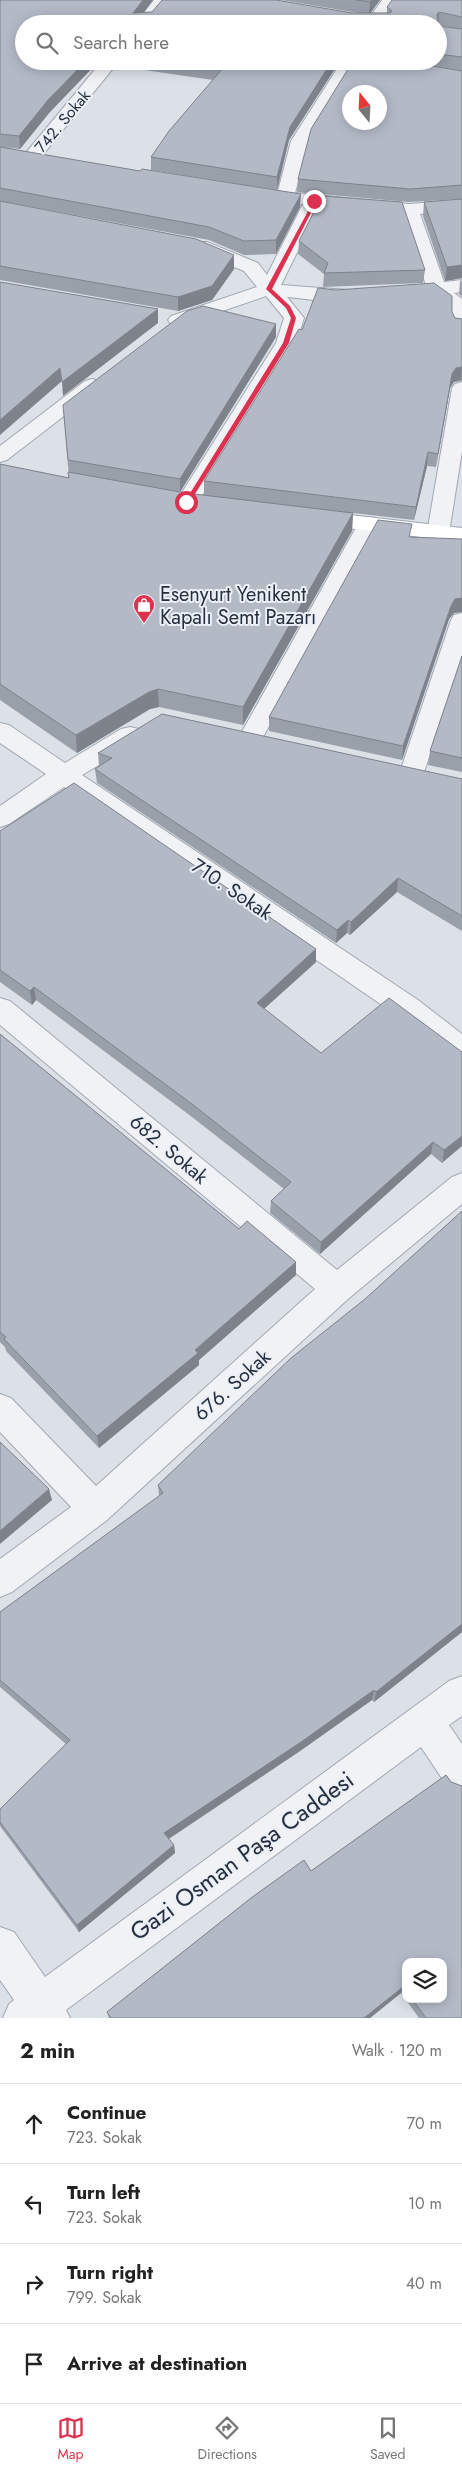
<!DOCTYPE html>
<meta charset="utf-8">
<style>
:root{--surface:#fff;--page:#f6f6f6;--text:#222;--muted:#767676;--line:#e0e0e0;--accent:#dd324f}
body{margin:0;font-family:Jost,sans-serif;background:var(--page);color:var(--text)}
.controls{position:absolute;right:15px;bottom:15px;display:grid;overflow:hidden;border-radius:10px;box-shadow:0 2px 12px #0003}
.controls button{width:45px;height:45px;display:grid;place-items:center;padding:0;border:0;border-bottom:1px solid var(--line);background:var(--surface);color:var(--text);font:25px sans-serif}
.compass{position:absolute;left:342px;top:85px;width:45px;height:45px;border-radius:50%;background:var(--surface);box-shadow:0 2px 12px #0003;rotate:342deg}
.stop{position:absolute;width:15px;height:15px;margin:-11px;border:4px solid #dd324f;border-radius:50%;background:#fff}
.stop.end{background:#dd324f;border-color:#fff;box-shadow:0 1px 5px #0008}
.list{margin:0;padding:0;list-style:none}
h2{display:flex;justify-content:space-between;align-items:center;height:65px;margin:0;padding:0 20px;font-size:21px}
h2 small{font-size:16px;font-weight:400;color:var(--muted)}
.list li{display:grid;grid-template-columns:32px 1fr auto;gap:15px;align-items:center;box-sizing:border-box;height:80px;padding:0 20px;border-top:1px solid var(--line)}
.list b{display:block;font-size:19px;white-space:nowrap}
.list p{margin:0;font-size:16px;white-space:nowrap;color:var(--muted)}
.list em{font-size:16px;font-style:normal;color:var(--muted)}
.icon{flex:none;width:28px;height:28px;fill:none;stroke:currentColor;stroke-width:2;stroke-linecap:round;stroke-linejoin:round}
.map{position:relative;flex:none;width:462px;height:2018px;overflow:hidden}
.search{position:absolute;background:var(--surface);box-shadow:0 2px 12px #0003;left:15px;right:15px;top:15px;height:55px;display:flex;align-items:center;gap:12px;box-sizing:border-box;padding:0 18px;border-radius:28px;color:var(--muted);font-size:19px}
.sheet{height:385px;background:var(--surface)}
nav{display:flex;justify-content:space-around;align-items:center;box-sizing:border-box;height:70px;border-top:1px solid var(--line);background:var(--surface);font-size:14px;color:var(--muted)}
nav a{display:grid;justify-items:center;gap:2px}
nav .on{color:var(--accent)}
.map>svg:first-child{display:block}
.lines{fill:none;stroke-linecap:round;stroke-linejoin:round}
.minor-casing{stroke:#a1a8b2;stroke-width:2}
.major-casing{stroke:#9ba6b5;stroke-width:2}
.minor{fill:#f0f2f6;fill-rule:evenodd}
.major{fill:#fff;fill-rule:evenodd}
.wall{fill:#9aa0aa;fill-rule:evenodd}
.shaded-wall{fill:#7d828b}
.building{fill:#b3bac6;stroke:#7d828b;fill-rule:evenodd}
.route{fill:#dd324f}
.labels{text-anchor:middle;stroke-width:4;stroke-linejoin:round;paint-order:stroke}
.far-street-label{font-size:16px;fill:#242f40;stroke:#ecf0f6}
.poi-label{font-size:20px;fill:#242f40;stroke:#ecf0f6;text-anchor:start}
.street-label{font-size:20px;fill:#242f40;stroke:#ecf0f6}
.near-street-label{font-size:24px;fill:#242f40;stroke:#ecf0f6}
</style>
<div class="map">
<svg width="462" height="2018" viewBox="0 0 462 2018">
<rect width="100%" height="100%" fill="#dce1e8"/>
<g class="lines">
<!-- minor casing -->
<g class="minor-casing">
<g id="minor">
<path d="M 154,0 L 170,0 L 151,24 L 135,24 Z"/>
<path d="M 382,0 L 398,0 L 381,24 L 365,24 Z"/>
<path d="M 102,61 L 119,61 L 37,162 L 25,162 L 22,158 L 25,154 Z"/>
<path d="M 342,61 L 358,61 L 309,141 L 295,193 L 409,204 L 462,200 L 462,210 L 420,214 L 444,282 L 462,280 L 462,292 L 454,293 L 462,299 L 462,332 L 455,330 L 452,326 L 452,309 L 433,295 L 404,299 L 397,297 L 395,293 L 397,289 L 426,285 L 402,214 L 320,206 L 281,285 L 361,291 L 363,295 L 361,299 C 337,305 311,299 287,297 L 304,318 L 296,343 L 195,507 L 187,509 L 179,507 L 176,502 L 276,343 L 284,318 L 266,296 L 185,324 L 171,324 L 168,320 L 171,316 L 257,287 L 244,271 L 193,250 L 191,246 L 193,242 L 207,242 L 258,263 L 267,275 L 303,204 C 287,203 273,203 257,199 L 254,195 L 257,191 L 278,191 L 291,141 Z"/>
<path d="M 92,379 L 99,381 L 102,385 L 99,389 L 7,460 L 0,462 L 0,446 L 85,381 Z"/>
<path d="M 462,382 L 462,451 L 449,533 L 446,538 L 438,540 L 430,538 L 427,533 L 452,388 L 455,384 Z"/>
<path d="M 369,517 L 377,519 L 380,524 L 263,737 L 260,743 L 251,745 L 242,743 L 239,737 L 358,524 L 361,519 Z"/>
<path d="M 462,613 L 462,659 L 424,772 L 421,778 L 412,781 L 403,778 L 400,772 L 451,620 L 454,615 Z"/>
<path d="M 0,723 L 9,725 L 65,763 L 121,729 L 130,727 L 139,729 L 142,735 L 139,741 L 82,775 L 418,1000 L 462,1034 L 462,1061 L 452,1058 L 398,1016 L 64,787 L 9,824 L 0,827 L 0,806 L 46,774 L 0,743 Z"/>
<path d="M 0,998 L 10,1001 L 337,1270 L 452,1177 L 462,1173 L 462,1204 L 348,1299 L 107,1520 L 12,1592 L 0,1597 L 0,1559 L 71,1507 L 0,1432 L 0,1394 L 11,1398 L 96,1486 L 315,1289 L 0,1025 Z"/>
<path d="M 462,1676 L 462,1716 L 449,1725 L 462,1744 L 462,1794 L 449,1789 L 421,1747 L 66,2010 L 70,2018 L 3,2018 L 9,2004 L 14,2000 L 0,1980 L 0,1927 L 14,1932 L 45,1977 L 449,1681 Z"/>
</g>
</g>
<!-- major casing -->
<g class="major-casing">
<path id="major" d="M 315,511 L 462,528 L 462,542 L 307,523 L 304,518 L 307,513 Z"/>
</g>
<!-- minor -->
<use href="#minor" class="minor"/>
<!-- major -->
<use href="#major" class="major"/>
</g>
<!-- wall -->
<g class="wall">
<path d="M 0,0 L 143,13 L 359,13 L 281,0 L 380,0 L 370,13 L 387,13 L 387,7 L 462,0 L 462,71 L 406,61 L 438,61 L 438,26 L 448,27 L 438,25 L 438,24 L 24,24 L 24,61 L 99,61 L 49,113 L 20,149 L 3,147 L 300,207 L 276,254 L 244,255 L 209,240 L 0,201 Z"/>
<path d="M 117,61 L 340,61 L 289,140 L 277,190 L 151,170 L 151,157 L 213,80 L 117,66 Z"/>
<path d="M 462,71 L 462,278 L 445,281 L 423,216 L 424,202 L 461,199 L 409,202 L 297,192 L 298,179 Z"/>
<path d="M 0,201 L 234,255 L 234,269 L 212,300 L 178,311 L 0,280 Z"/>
<path d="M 299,241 L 425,270 L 423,283 L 323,287 L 324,274 L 298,254 Z"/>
<path d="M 462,280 L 462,297 L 459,294 L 460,281 Z"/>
<path d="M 452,312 L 455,318 L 462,319 L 462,381 L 454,382 L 450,388 L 436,467 L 427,466 L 414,520 L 353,513 L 352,531 L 243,725 L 159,707 L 150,709 L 77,753 L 0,700 L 0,464 L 69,478 L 63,405 L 276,324 L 276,337 L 180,492 L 204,495 L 204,481 L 302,330 Z"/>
<path d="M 411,537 L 462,539 L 462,612 L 454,613 L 449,619 L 402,760 L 269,731 L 269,717 Z"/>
<path d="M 462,656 L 462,772 L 428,765 L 430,751 Z"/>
<path d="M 98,753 L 462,779 L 462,931 L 397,892 L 350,935 L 347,933 L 336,943 L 97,783 L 95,769 L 99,767 Z"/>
<path d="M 0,831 L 316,949 L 316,962 L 264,1009 L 321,1053 L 462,1052 L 442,1163 L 431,1154 L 320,1254 L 270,1213 L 271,1201 L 284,1189 L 192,1117 L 36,1000 L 32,1005 L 0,982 Z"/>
<path d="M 0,1034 L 239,1229 L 296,1262 L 296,1275 L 199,1360 L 199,1365 L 99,1448 L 6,1351 L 5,1347 L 0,1342 Z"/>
<path d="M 462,1211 L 462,1632 L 374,1702 L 372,1700 L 300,1751 L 169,1839 L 174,1845 L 175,1853 L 79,1932 L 0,1826 L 0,1809 L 66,1744 L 0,1687 L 0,1612 L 159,1496 L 158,1485 L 365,1299 Z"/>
<path d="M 446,1775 L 451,1782 L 462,1786 L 462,2018 L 419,2018 L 401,1993 L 370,2018 L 109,2018 L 107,2012 L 251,1898 L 304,1860 L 311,1871 ZM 406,1962 L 443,1962 L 443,1999 L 406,1999 Z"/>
</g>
<!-- shaded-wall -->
<g class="shaded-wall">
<path d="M 143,0 L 153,0 L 135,24 L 133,13 Z"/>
<path d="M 372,0 L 380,0 L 369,15 L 370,2 Z"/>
<path d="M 439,12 L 438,25 L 438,24 L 436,24 L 437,14 Z"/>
<path d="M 86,61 L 99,61 L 49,113 L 20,149 L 19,136 L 48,100 Z"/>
<path d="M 332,61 L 340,61 L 289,140 L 277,190 L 277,177 L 290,127 Z"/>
<path d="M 301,194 L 300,207 L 276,254 L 276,240 Z"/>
<path d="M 234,255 L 234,269 L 212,300 L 178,311 L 178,297 Z"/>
<path d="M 462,265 L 462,278 L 445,281 L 447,267 Z"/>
<path d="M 158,309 L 158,323 L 63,396 L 62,382 Z"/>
<path d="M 276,324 L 276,337 L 180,492 L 180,479 Z"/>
<path d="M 462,367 L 461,380 L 454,382 L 450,388 L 436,467 L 438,454 L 452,374 L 456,368 Z"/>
<path d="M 60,368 L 62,381 L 0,435 L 0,420 Z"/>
<path d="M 428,452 L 427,466 L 414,520 L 416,507 Z"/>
<path d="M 353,513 L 352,531 L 243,725 L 243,707 Z"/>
<path d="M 462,598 L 462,612 L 454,613 L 449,619 L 402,760 L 403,746 L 451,606 L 455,599 Z"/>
<path d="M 158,689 L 159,707 L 150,709 L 77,753 L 76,735 L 149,692 Z"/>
<path d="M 398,878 L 397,892 L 350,935 L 351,922 Z"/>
<path d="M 348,920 L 347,933 L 336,943 L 337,930 Z"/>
<path d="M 316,949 L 316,962 L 256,1016 L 257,1003 Z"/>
<path d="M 34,987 L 36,1000 L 32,1005 L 30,991 Z"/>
<path d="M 462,1136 L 462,1146 L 442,1163 L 444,1150 Z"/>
<path d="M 433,1142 L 431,1154 L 320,1254 L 321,1242 Z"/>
<path d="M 296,1262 L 296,1275 L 199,1360 L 199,1365 L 99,1448 L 97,1436 Z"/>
<path d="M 49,1489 L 52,1500 L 0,1544 L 0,1531 Z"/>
<path d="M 462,1624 L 462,1632 L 374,1702 L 376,1692 Z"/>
<path d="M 374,1690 L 372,1700 L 300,1751 L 165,1841 L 164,1833 Z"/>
<path d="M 174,1845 L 175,1853 L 79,1932 L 77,1925 Z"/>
<path d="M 403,1987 L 401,1993 L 370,2018 L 364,2018 Z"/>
</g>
<!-- building -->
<g class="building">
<path d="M 0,0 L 143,0 L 133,13 L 152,12 L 162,0 L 276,0 L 352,13 L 390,13 L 392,11 L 387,7 L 392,0 L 462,0 L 462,17 L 439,12 L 437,14 L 438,24 L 24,24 L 24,61 L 86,61 L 48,100 L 19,136 L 0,134 Z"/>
<path d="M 356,0 L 372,0 L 370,2 Z"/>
<path d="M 438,26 L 462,29 L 462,57 L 438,54 Z"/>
<path d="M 172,61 L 332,61 L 290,127 L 277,177 L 151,157 L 169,131 L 223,68 Z"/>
<path d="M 353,61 L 402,61 L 462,71 L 462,185 L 410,189 L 298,179 L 311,129 ZM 350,92 L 380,92 L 380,122 L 350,122 Z"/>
<path d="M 0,147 L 140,171 L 142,169 L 301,194 L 276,240 L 244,241 L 209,227 L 0,188 Z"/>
<path d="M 322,196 L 402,202 L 425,270 L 324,273 L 328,263 L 299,241 Z"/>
<path d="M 462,199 L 462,265 L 447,267 L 424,202 Z"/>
<path d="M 0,201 L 196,239 L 234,255 L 212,286 L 178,297 L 0,266 Z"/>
<path d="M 0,282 L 158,309 L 62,382 L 60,368 L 0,420 Z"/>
<path d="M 434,283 L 452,296 L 452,312 L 455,318 L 462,319 L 462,367 L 456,368 L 452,374 L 438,454 L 428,452 L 416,507 L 204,481 L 299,329 L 302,330 L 318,288 L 336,290 Z"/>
<path d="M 203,306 L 276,324 L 180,479 L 68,460 L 63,405 L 187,311 Z"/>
<path d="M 0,464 L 69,478 L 68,472 L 186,493 L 353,513 L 243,707 L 158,689 L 149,692 L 76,735 L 0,684 Z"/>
<path d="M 378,520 L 412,524 L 409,537 L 462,539 L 462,598 L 455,599 L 451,606 L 403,746 L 269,717 Z"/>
<path d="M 462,656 L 462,758 L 430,751 Z"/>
<path d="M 162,714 L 462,779 L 462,916 L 398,878 L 351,922 L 348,920 L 337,930 L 95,769 L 112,758 L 98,753 Z"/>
<path d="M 74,783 L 316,949 L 257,1003 L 321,1053 L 389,998 L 462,1052 L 462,1136 L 444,1150 L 433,1142 L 321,1242 L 271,1201 L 291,1182 L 192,1104 L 34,987 L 30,991 L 0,970 L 0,831 Z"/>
<path d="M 0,1034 L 239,1229 L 247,1221 L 296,1262 L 195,1350 L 198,1353 L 97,1436 L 4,1339 L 6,1337 L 0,1332 Z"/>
<path d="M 462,1211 L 462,1624 L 376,1692 L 374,1690 L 301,1742 L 164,1833 L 174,1845 L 77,1925 L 0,1822 L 0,1809 L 70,1740 L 0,1680 L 0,1612 L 163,1493 L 158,1485 L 291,1358 L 365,1299 Z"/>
<path d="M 0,1442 L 49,1489 L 0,1531 Z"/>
<path d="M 446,1775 L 451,1782 L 462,1786 L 462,2018 L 426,2018 L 412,1999 L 443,1999 L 443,1962 L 406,1962 L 406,1990 L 403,1987 L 364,2018 L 111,2018 L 107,2012 L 251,1898 L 304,1860 L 311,1871 Z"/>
</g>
<!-- route -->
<path class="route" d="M 314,200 L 317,201 L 272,289 L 290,306 L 296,318 L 289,343 L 190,502 L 184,503 L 283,343 L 291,318 L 286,308 L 266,289 Z"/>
<!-- icons -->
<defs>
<g id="shop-pin" transform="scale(1.125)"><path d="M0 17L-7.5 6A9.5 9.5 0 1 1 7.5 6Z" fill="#dd324f" stroke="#ecf0f6"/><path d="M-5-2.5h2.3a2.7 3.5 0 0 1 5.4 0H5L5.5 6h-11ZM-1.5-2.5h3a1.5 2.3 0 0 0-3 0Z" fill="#fff"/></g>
</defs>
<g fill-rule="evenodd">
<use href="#shop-pin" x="144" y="605"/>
</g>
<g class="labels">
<!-- far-street labels -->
<g class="far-street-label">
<text transform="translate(62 121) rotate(-50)" y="6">742. Sokak</text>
</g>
<!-- poi labels -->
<g class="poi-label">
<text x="160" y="601">Esenyurt Yenikent<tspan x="160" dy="23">Kapalı Semt Pazarı</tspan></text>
</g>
<!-- street labels -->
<g class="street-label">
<text transform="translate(232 889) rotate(34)" y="7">710. Sokak</text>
<text transform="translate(169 1149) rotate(40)" y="7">682. Sokak</text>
<text transform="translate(232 1385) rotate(-42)" y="7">676. Sokak</text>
</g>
<!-- near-street labels -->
<g class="near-street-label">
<text transform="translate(242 1856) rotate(-36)" y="8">Gazi Osman Paşa Caddesi</text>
</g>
</g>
</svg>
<div class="controls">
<button><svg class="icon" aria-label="layers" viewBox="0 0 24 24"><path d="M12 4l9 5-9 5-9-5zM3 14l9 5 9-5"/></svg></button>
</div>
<svg class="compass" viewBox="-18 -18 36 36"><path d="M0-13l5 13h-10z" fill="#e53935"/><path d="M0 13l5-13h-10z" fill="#767676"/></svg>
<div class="stop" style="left:186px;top:502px"></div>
<div class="stop end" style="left:314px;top:201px"></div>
<div class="search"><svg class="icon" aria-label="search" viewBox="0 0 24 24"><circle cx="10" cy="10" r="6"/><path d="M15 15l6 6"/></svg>Search here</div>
</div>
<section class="sheet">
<h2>2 min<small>Walk · 120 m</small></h2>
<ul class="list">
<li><svg class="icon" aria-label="ahead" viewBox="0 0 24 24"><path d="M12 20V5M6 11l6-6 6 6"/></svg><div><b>Continue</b><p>723. Sokak</p></div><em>70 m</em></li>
<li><svg class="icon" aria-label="left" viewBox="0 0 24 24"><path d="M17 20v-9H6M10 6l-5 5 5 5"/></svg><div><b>Turn left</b><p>723. Sokak</p></div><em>10 m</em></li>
<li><svg class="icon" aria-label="right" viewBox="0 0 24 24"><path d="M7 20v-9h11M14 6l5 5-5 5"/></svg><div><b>Turn right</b><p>799. Sokak</p></div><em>40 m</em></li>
<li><svg class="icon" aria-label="arrive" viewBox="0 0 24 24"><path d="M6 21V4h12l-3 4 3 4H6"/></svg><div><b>Arrive at destination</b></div></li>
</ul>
</section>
<nav>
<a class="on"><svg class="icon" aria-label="map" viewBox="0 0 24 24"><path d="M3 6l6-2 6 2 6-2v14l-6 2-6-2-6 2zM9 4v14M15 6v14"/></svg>Map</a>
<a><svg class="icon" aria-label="directions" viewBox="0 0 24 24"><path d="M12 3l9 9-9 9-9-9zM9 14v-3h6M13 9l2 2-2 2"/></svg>Directions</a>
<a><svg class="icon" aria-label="saved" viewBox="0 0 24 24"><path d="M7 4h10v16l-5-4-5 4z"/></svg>Saved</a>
</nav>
